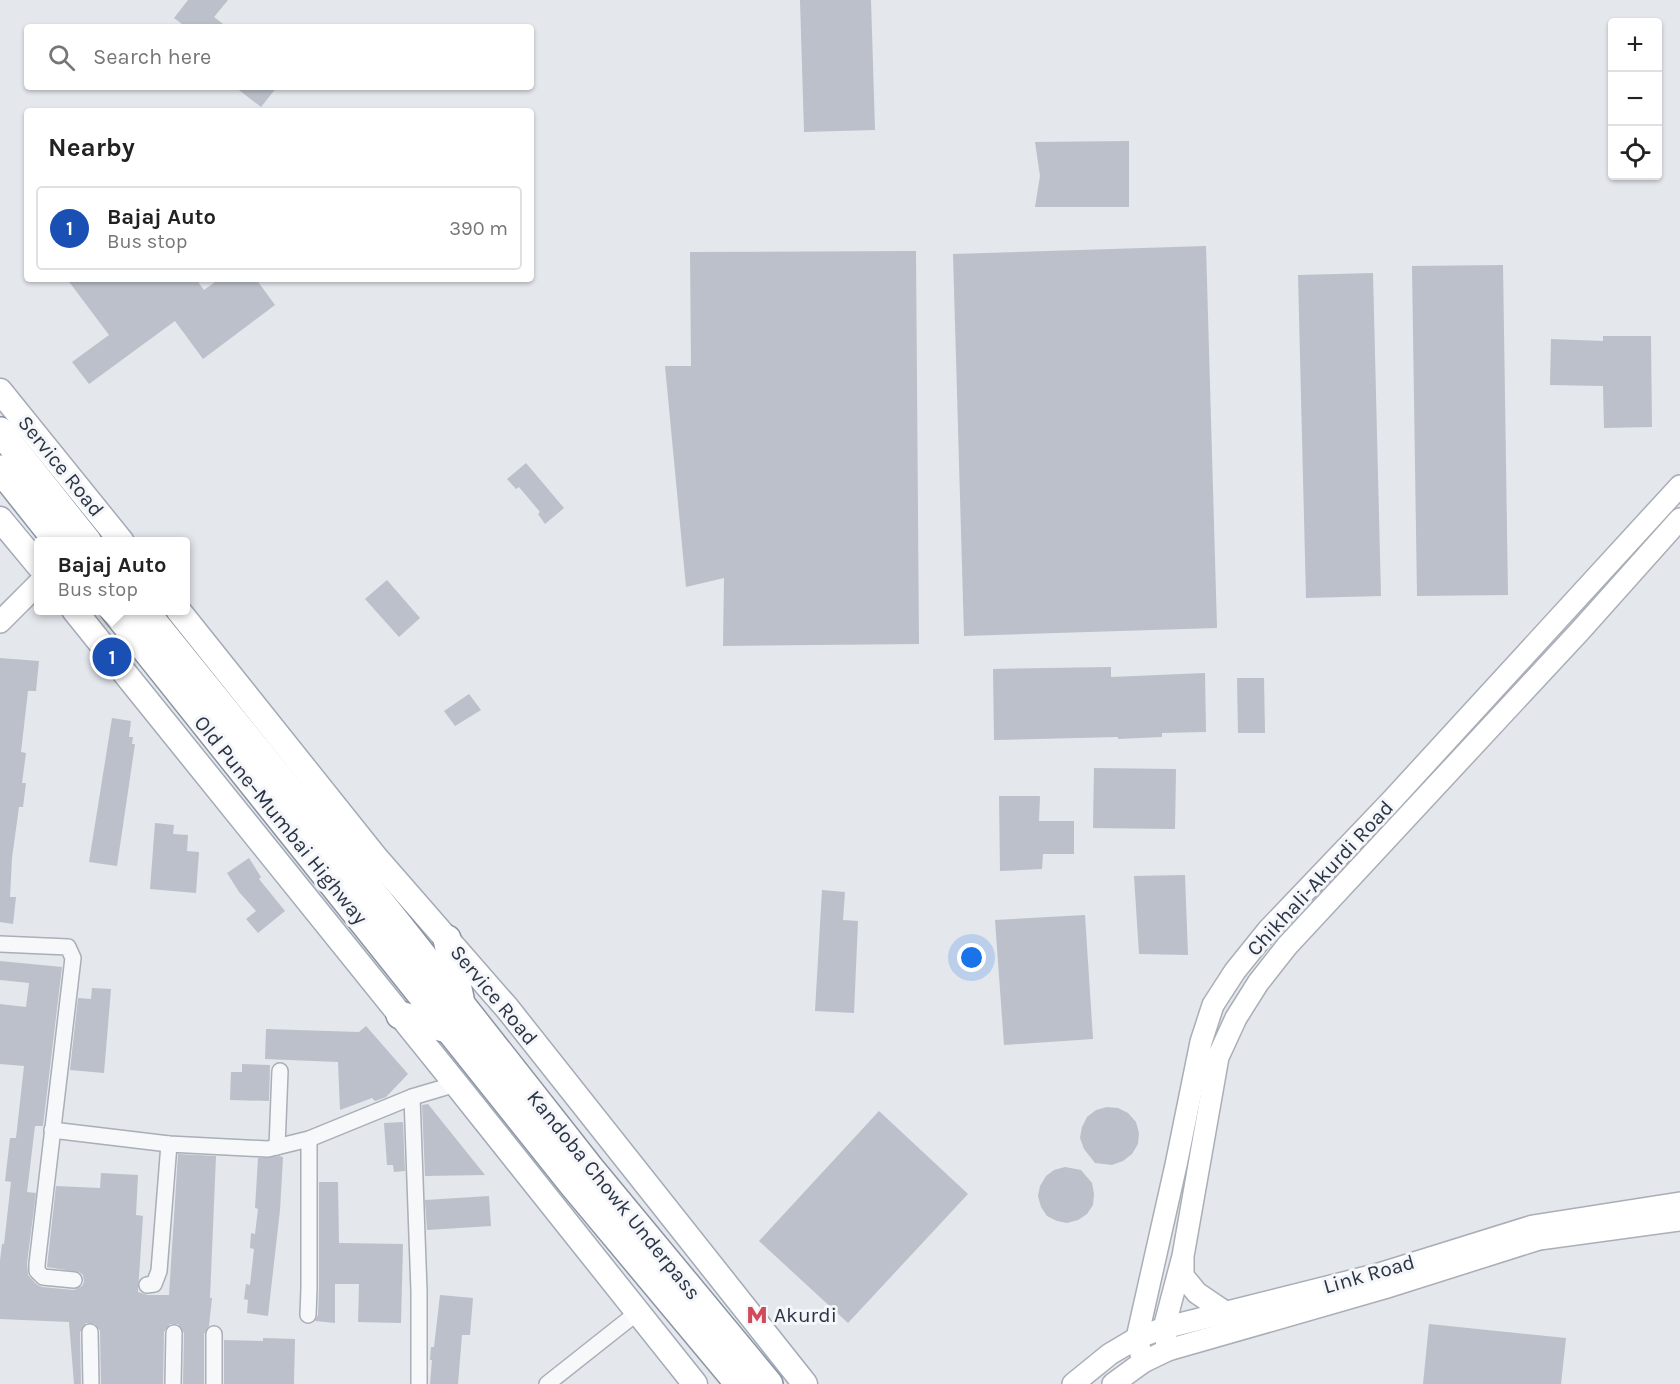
<!DOCTYPE html>
<meta charset="utf-8">
<style>
:root{--surface:#fff;--page:#f2f2f2;--text:#222;--muted:#767676;--line:#e0e0e0;--accent:#d1495b}
body{margin:0;font-family:Karla,sans-serif;background:var(--page);color:var(--text)}
.controls{position:absolute;right:18px;top:18px;display:grid;overflow:hidden;border-radius:6px;box-shadow:0 2px 4px #0004}
.controls button{width:54px;height:54px;display:grid;place-items:center;padding:0;border:0;border-bottom:2px solid var(--line);background:var(--surface);color:var(--text);font:30px sans-serif}
.you{position:absolute;left:972px;top:958px;width:21px;height:21px;margin:-15px;border:4px solid #fff;border-radius:50%;background:#1a73e8;box-shadow:0 0 0 9px #1a73e833}
.badge{display:grid;place-items:center;width:39px;height:39px;border-radius:50%;background:var(--accent);color:#fff;font-size:20px;font-weight:700}
.pin{position:absolute;translate:-50% -50%;border:3px solid #fff;box-shadow:0 2px 6px #0006}
.popup{position:absolute;left:34px;top:537px;width:156px;height:78px;box-sizing:border-box;display:grid;place-content:center;border-radius:6px;background:var(--surface);filter:drop-shadow(0 2px 4px #0005);font-size:20px;white-space:nowrap;color:var(--muted)}
.popup b{font-size:22px;color:var(--text)}
.popup::after{content:'';position:absolute;left:50%;top:100%;margin-left:-12px;border:12px solid transparent;border-top-color:var(--surface)}
.list{margin:0;padding:0;list-style:none}
h2{display:flex;justify-content:space-between;align-items:center;height:78px;margin:0;padding:0 24px;font-size:26px}
h2 small{font-size:20px;font-weight:400;color:var(--muted)}
.list li{display:grid;grid-template-columns:39px 1fr auto;gap:18px;align-items:center;box-sizing:border-box;height:84px;margin:0 12px 12px;padding:0 12px;border:2px solid var(--line);border-radius:6px}
.list b{display:block;font-size:22px;white-space:nowrap}
.list p{margin:0;font-size:20px;white-space:nowrap;color:var(--muted)}
.list em{font-size:20px;font-style:normal;color:var(--muted)}
.icon{flex:none;width:33px;height:33px;fill:none;stroke:currentColor;stroke-width:2;stroke-linecap:round;stroke-linejoin:round}
.map{position:relative;flex:none;width:1680px;height:1384px;overflow:hidden}
.search{position:absolute;background:var(--surface);box-shadow:0 2px 4px #0004;left:24px;top:24px;width:510px;height:66px;display:flex;align-items:center;gap:15px;box-sizing:border-box;padding:0 21px;border-radius:6px;color:var(--muted);font-size:22px}
.panel{position:absolute;background:var(--surface);box-shadow:0 2px 4px #0004;left:24px;top:108px;width:510px;height:174px;border-radius:6px}
.map>svg:first-child{display:block}
.building{fill:#bbc0ca}
.lines{fill:none;stroke-linecap:round;stroke-linejoin:round}
.street-casing{stroke:#a9aeb7;stroke-width:18}
.secondary-casing{stroke:#a9aeb7;stroke-width:24}
.primary-casing{stroke:#a3abb8;stroke-width:27}
.highway-casing{stroke:#8b94a3;stroke-width:30}
.street{stroke:#f7f8fa;stroke-width:15}
.secondary{stroke:#fff;stroke-width:21}
.primary{stroke:#fff;stroke-width:24}
.highway{stroke:#fff;stroke-width:27}
.labels{text-anchor:middle;stroke-width:6;stroke-linejoin:round;paint-order:stroke}
.street-label{font-size:21px;fill:#2b3445;stroke:#f4f6f9}
.poi-label{font-size:21px;fill:#2b3445;stroke:#f4f6f9;text-anchor:start}
</style>
<div class="map">
<svg width="1680" height="1384" viewBox="0 0 1680 1384">
<rect width="100%" height="100%" fill="#e4e7ec"/>
<!-- building -->
<g class="building">
<path d="M 188,0 L 228,0 L 214,17 L 227,27 L 186,27 L 174,18 Z"/>
<path d="M 800,0 L 871,0 L 875,130 L 804,132 Z"/>
<path d="M 235,87 L 277,87 L 261,107 Z"/>
<path d="M 1129,141 L 1129,207 L 1035,207 L 1040,176 L 1035,142 Z"/>
<path d="M 1206,246 L 1217,628 L 964,636 L 953,254 Z"/>
<path d="M 916,251 L 919,644 L 723,646 L 724,578 L 686,587 L 665,366 L 691,366 L 690,252 Z"/>
<path d="M 1503,265 L 1508,595 L 1417,596 L 1412,266 Z"/>
<path d="M 1373,273 L 1381,596 L 1306,598 L 1298,275 Z"/>
<path d="M 67,279 L 196,279 L 204,290 L 219,279 L 256,279 L 275,305 L 203,359 L 175,321 L 89,384 L 72,362 L 109,335 Z"/>
<path d="M 1603,336 L 1651,336 L 1652,427 L 1604,428 L 1603,386 L 1550,385 L 1551,339 L 1603,341 Z"/>
<path d="M 526,463 L 564,508 L 545,524 L 538,514 L 540,512 L 519,487 L 516,489 L 507,479 Z"/>
<path d="M 387,580 L 420,618 L 399,637 L 365,599 Z"/>
<path d="M 0,658 L 39,661 L 36,691 L 28,691 L 21,752 L 26,753 L 22,783 L 26,783 L 23,807 L 19,807 L 12,858 L 10,897 L 16,897 L 13,924 L 0,922 Z"/>
<path d="M 1111,667 L 1111,677 L 1205,673 L 1206,732 L 1162,733 L 1162,737 L 1118,739 L 1118,737 L 994,740 L 993,669 Z"/>
<path d="M 1237,678 L 1264,678 L 1265,733 L 1238,733 Z"/>
<path d="M 469,694 L 481,710 L 455,726 L 444,711 Z"/>
<path d="M 112,718 L 131,721 L 129,737 L 133,737 L 132,744 L 135,744 L 117,866 L 89,862 Z"/>
<path d="M 1094,768 L 1176,769 L 1175,829 L 1093,828 Z"/>
<path d="M 999,796 L 1040,796 L 1039,821 L 1074,821 L 1074,854 L 1043,854 L 1042,869 L 1000,871 Z"/>
<path d="M 155,823 L 174,825 L 173,834 L 188,835 L 187,851 L 199,852 L 196,893 L 150,889 Z"/>
<path d="M 249,858 L 261,877 L 259,879 L 285,911 L 258,933 L 246,919 L 256,911 L 239,892 L 227,873 Z"/>
<path d="M 1185,875 L 1188,955 L 1139,954 L 1134,876 Z"/>
<path d="M 822,890 L 845,892 L 843,920 L 858,921 L 854,1013 L 815,1011 Z"/>
<path d="M 1085,915 L 1093,1039 L 1004,1045 L 995,920 Z"/>
<path d="M 0,961 L 62,967 L 43,1126 L 35,1126 L 27,1192 L 36,1193 L 27,1263 L 28,1275 L 36,1284 L 42,1287 L 74,1290 L 82,1286 L 84,1282 L 83,1275 L 79,1272 L 47,1267 L 56,1186 L 100,1188 L 101,1173 L 138,1175 L 136,1215 L 143,1216 L 138,1292 L 148,1295 L 169,1295 L 178,1154 L 216,1156 L 210,1298 L 212,1298 L 209,1326 L 204,1334 L 204,1384 L 183,1384 L 184,1333 L 178,1324 L 170,1324 L 164,1332 L 163,1384 L 101,1384 L 100,1331 L 95,1324 L 86,1323 L 80,1332 L 81,1384 L 74,1384 L 69,1322 L 0,1319 L 0,1261 L 2,1244 L 4,1244 L 11,1182 L 5,1181 L 10,1138 L 16,1138 L 24,1066 L 0,1064 L 0,1004 L 26,1007 L 29,983 L 0,980 Z"/>
<path d="M 92,988 L 111,989 L 104,1073 L 70,1070 L 78,998 L 91,999 Z"/>
<path d="M 366,1026 L 408,1074 L 386,1097 L 375,1101 L 372,1098 L 340,1110 L 338,1062 L 265,1059 L 266,1029 L 359,1032 Z"/>
<path d="M 242,1064 L 270,1065 L 269,1101 L 230,1100 L 231,1072 L 242,1072 Z"/>
<path d="M 428,1104 L 485,1175 L 425,1176 L 422,1105 Z"/>
<path d="M 1107,1107 L 1118,1108 L 1128,1113 L 1136,1122 L 1139,1133 L 1138,1144 L 1132,1154 L 1123,1161 L 1112,1165 L 1095,1163 L 1084,1149 L 1080,1138 L 1082,1127 L 1087,1117 L 1096,1110 Z"/>
<path d="M 879,1111 L 968,1194 L 848,1323 L 759,1241 Z"/>
<path d="M 403,1122 L 405,1171 L 394,1172 L 393,1165 L 387,1165 L 384,1123 Z"/>
<path d="M 279,1156 L 283,1157 L 280,1210 L 268,1316 L 247,1313 L 248,1300 L 244,1299 L 246,1284 L 250,1285 L 254,1249 L 250,1248 L 251,1233 L 255,1234 L 258,1209 L 255,1208 L 258,1158 Z"/>
<path d="M 1065,1167 L 1081,1170 L 1092,1183 L 1094,1194 L 1093,1205 L 1087,1214 L 1078,1220 L 1067,1223 L 1057,1221 L 1047,1216 L 1041,1207 L 1038,1196 L 1040,1186 L 1046,1176 L 1054,1170 Z"/>
<path d="M 319,1182 L 338,1182 L 339,1243 L 403,1244 L 401,1323 L 358,1322 L 359,1284 L 335,1284 L 335,1323 L 315,1321 L 318,1315 L 319,1288 Z"/>
<path d="M 489,1196 L 491,1226 L 427,1230 L 425,1200 Z"/>
<path d="M 440,1295 L 473,1298 L 470,1335 L 462,1335 L 458,1384 L 430,1384 L 432,1360 L 430,1360 L 431,1347 L 434,1347 Z"/>
<path d="M 1429,1324 L 1566,1338 L 1561,1384 L 1423,1384 Z"/>
<path d="M 263,1338 L 295,1339 L 294,1384 L 224,1384 L 224,1340 L 263,1341 Z"/>
</g>
<g class="lines">
<!-- street casing -->
<g class="street-casing">
<g id="street">
<path d="M 0,944 L 68,947 L 73,958 L 37,1264 L 37,1271 L 43,1277 L 74,1280"/>
<path d="M 412,1097 L 419,1291 L 419,1384"/>
<path d="M 52,1130 L 169,1144 L 268,1149 L 309,1139 L 412,1097 L 456,1084"/>
<path d="M 277,1147 L 280,1071"/>
<path d="M 147,1285 L 154,1284 L 159,1271 L 169,1144"/>
<path d="M 308,1315 L 309,1288 L 309,1139"/>
<path d="M 90,1332 L 91,1384"/>
<path d="M 214,1334 L 214,1384"/>
<path d="M 173,1384 L 174,1333"/>
<path d="M 547,1384 L 638,1312"/>
</g>
</g>
<!-- secondary casing -->
<g class="secondary-casing">
<g id="secondary">
<path d="M 0,622 L 39,583"/>
<path d="M 1183,1259 L 1183,1276 L 1197,1293 L 1225,1312"/>
<path d="M 1168,1350 L 1164,1328 L 1183,1256 L 1218,1057 L 1236,1018 L 1258,983 L 1287,946 L 1579,632 L 1680,519"/>
<path d="M 1143,1362 L 1137,1338 L 1176,1165 L 1201,1042 L 1213,1005 L 1235,971 L 1268,930 L 1393,799 L 1680,486"/>
<path d="M 1073,1384 L 1110,1354 L 1137,1338 L 1164,1328 L 1379,1274 L 1533,1226 L 1680,1203"/>
<path d="M 1113,1384 L 1143,1362 L 1168,1350 L 1384,1288 L 1539,1239 L 1680,1220"/>
</g>
</g>
<!-- primary casing -->
<g class="primary-casing">
<g id="primary">
<path d="M 0,391 L 122,542"/>
<path d="M 0,519 L 39,566"/>
<path d="M 74,610 L 456,1084 L 695,1384"/>
<path d="M 178,610 L 376,858 L 507,1008 L 805,1384"/>
</g>
</g>
<!-- highway casing -->
<g class="highway-casing">
<g id="highway">
<path d="M 0,431 L 88,542"/>
<path d="M 0,469 L 58,542"/>
<path d="M 114,610 L 573,1185 L 739,1384"/>
<path d="M 144,610 L 394,919 L 591,1169 L 769,1384"/>
<path d="M 447,939 L 460,998"/>
<path d="M 400,1015 L 447,1029"/>
</g>
</g>
<!-- street -->
<use href="#street" class="street"/>
<!-- secondary -->
<use href="#secondary" class="secondary"/>
<!-- primary -->
<use href="#primary" class="primary"/>
<!-- highway -->
<use href="#highway" class="highway"/>
</g>
<!-- icons -->
<defs>
<g id="metro-bare" transform="scale(1.62)"><path d="M-5.5 5V-5H-3L0 0L3-5H5.5V5H3V-.5L0 4L-3-.5V5Z" fill="#d1495b" stroke="#f4f6f9" stroke-width="2.5" paint-order="stroke"/></g>
</defs>
<g fill-rule="evenodd">
<use href="#metro-bare" x="757" y="1315"/>
</g>
<g class="labels">
<!-- street labels -->
<g class="street-label">
<text transform="translate(61 466) rotate(51)" y="7">Service Road</text>
<text transform="translate(281 820) rotate(51)" y="7">Old Pune–Mumbai Highway</text>
<text transform="translate(1320 878) rotate(-47)" y="7">Chikhali-Akurdi Road</text>
<text transform="translate(494 995) rotate(50)" y="7">Service Road</text>
<text transform="translate(614 1195) rotate(51)" y="7">Kandoba Chowk Underpass</text>
<text transform="translate(1369 1274) rotate(-16)" y="7">Link Road</text>
</g>
<!-- poi labels -->
<g class="poi-label">
<text x="774" y="1322">Akurdi</text>
</g>
</g>
</svg>
<div class="controls">
<button>+</button>
<button>−</button>
<button><svg class="icon" aria-label="locate" viewBox="0 0 24 24"><circle cx="12" cy="12" r="6"/><path d="M12 2v4M12 18v4M2 12h4M18 12h4"/></svg></button>
</div>
<div class="you"></div>
<div class="pin badge" style="left:112px;top:657px;background:#1a4fb4">1</div>
<div class="popup"><b>Bajaj Auto</b>Bus stop</div>
<div class="search"><svg class="icon" aria-label="search" viewBox="0 0 24 24"><circle cx="10" cy="10" r="6"/><path d="M15 15l6 6"/></svg>Search here</div>
<section class="panel">
<h2>Nearby<small></small></h2>
<ul class="list">
<li><span class="badge" style="background:#1a4fb4">1</span><div><b>Bajaj Auto</b><p>Bus stop</p></div><em>390 m</em></li>
</ul>
</section>
</div>
